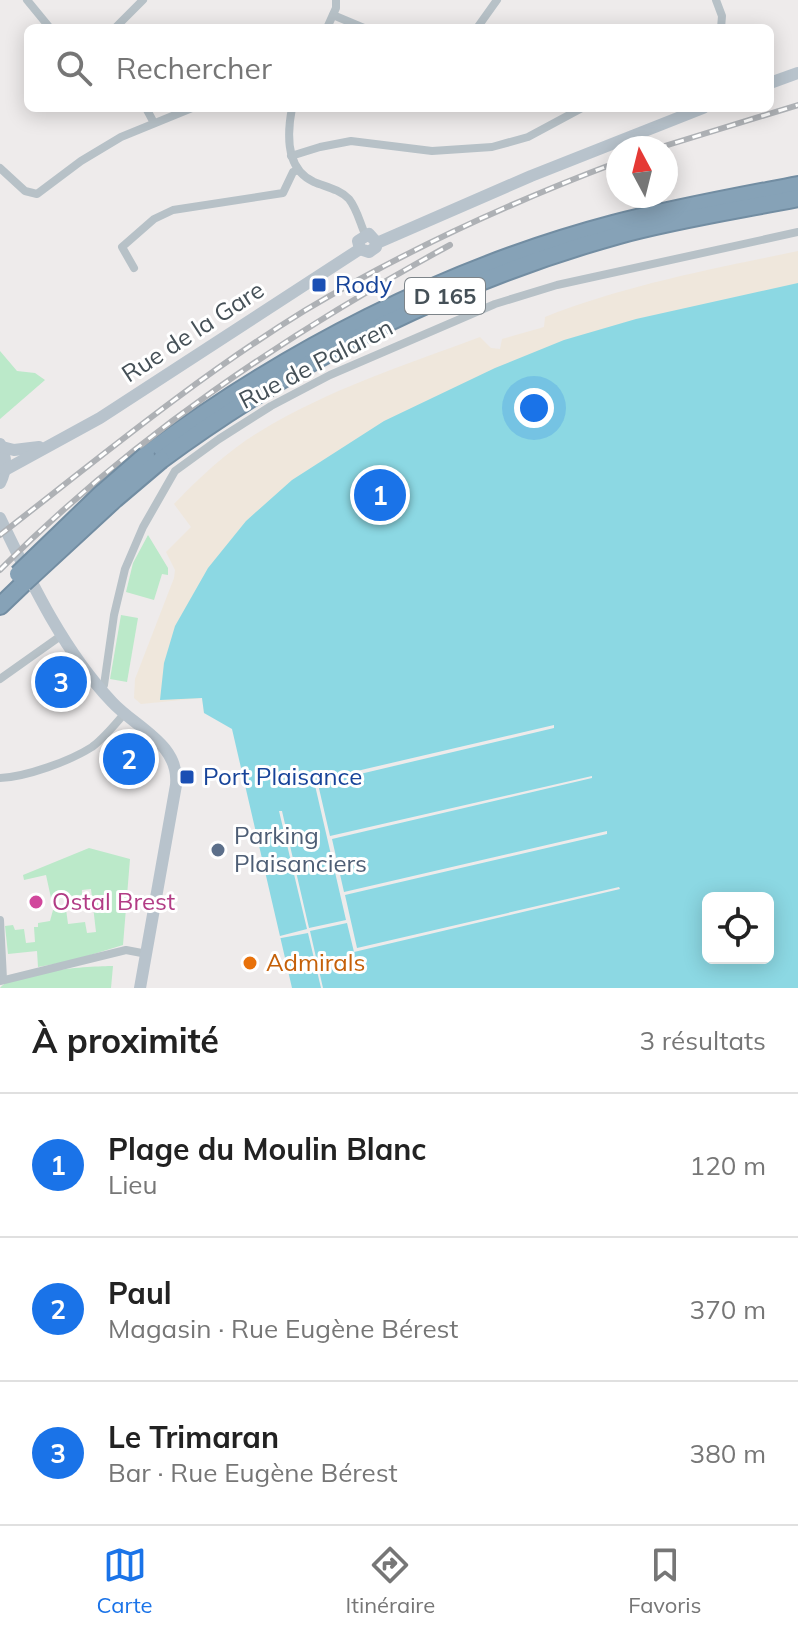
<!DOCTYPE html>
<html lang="fr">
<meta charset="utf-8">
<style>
:root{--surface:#fff;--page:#f6f6f6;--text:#222;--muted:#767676;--line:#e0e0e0;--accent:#1a73e8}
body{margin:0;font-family:Mulish,sans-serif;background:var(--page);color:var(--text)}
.controls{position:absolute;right:24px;bottom:24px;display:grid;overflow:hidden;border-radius:12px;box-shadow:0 4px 20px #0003}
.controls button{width:72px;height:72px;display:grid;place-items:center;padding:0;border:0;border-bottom:2px solid var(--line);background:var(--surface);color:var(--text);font:40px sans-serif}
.compass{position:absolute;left:606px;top:136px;width:72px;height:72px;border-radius:50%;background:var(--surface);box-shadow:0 4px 20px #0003;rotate:353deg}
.you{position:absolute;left:534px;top:408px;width:28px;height:28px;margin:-20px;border:6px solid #fff;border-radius:50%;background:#1a73e8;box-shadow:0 0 0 12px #1a73e833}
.badge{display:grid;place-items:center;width:52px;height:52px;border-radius:50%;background:var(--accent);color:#fff;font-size:26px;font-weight:700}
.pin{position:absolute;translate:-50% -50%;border:4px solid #fff;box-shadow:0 2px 8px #0006}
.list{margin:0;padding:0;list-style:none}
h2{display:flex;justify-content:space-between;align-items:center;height:104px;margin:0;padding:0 32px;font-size:34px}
h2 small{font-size:26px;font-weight:400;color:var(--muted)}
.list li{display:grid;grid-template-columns:52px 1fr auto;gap:24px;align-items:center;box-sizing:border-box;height:144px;padding:0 32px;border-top:2px solid var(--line)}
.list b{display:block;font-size:30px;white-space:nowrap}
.list p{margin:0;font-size:26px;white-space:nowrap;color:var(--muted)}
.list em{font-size:26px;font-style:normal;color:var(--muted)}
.icon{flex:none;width:44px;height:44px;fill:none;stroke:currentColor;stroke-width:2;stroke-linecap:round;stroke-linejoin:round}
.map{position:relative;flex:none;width:798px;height:988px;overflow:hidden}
.search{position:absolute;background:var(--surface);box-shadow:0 4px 20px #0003;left:24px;right:24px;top:24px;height:88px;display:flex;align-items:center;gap:20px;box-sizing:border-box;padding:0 28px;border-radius:12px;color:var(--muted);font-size:30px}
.sheet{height:536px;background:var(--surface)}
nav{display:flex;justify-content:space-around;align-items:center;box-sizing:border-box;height:112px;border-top:2px solid var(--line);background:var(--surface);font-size:22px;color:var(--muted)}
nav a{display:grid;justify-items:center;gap:4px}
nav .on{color:var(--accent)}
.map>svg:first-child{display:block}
.green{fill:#bbe9c9}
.sand{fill:#efe7dc}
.water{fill:#8cd8e3;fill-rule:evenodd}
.pier{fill:#eeebeb}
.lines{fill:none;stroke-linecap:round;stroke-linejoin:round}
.highway-casing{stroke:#728da2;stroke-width:20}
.street{stroke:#b7c1c7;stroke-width:8}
.secondary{stroke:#b8c3cc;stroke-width:12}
.highway{stroke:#86a2b7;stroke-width:16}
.rail-casing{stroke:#aeb1b5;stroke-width:6}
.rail{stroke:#fff;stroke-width:3;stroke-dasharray:9;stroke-linecap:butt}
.highway-bridge-casing{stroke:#728da2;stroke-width:20;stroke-linecap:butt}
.highway-bridge{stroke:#86a2b7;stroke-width:16}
.transit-dot{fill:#1a4fb4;stroke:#fff;stroke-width:3}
.service-dot{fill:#5c6f8a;stroke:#fff;stroke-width:3}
.hotel-dot{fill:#d1479c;stroke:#fff;stroke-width:3}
.food-dot{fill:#e8710a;stroke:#fff;stroke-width:3}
.labels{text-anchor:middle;stroke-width:6;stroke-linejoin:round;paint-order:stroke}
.shield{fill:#fff;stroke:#7d8489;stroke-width:2}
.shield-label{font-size:22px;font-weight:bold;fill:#455057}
.transit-label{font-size:24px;fill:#164399;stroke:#fff;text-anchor:start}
.street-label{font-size:24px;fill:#455057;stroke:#fff}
.service-label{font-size:24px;fill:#4e5e75;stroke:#fff;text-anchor:start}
.hotel-label{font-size:24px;fill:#b23c85;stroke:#fff;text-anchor:start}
.food-label{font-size:24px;fill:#c56008;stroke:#fff;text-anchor:start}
</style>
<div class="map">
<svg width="798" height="988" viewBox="0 0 798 988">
<rect width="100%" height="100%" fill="#eeebeb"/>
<!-- green -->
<g class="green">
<path d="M 0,351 L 17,371 L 35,373 L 45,380 L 0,419 Z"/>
<path d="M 148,535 L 168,568 L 168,575 L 162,574 L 154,600 L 126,592 L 133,563 Z"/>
<path d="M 121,615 L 138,618 L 127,682 L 110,679 Z"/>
<path d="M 89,848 L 130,859 L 123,945 L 71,961 L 38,967 L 37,951 L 8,954 L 5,926 L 13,925 L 15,930 L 24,929 L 26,943 L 35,942 L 34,927 L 38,927 L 38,923 L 50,921 L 53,910 L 66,909 L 68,924 L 85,922 L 87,933 L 96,932 L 91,889 L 82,890 L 82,896 L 74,899 L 71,895 L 51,898 L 46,875 L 24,880 L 23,875 Z"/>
<path d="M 113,966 L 111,988 L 0,988 C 12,971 90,966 113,966 Z"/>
</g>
<!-- sand -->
<path class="sand" d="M 798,251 L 798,396 L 204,713 L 202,698 L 141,704 L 134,698 L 135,679 L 174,578 L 175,570 L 166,552 L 191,527 L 174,504 C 200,477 228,451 259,432 C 327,390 405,365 480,337 L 491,348 L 500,349 L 502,339 L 544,327 L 545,317 C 626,285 712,269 798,251 Z"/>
<!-- water -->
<path class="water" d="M 798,283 L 798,988 L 292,988 L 232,729 L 204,713 L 202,698 L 160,700 L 164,663 L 175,626 L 208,568 L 246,521 L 292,480 L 384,421 L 495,368 L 564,340 L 636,319 ZM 708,898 L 768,898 L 768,958 L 708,958 Z"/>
<!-- pier -->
<path class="pier" d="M 554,725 L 554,728 L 318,784 L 330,836 L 592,776 L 592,778 L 332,839 L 344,892 L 607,831 L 607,834 L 345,895 L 357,948 L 619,887 L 620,889 L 354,952 L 347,923 L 310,931 L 323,988 L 321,988 L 308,933 L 276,939 L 276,937 L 307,929 L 279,811 L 282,811 L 309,928 L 346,920 L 314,781 Z"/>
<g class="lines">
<!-- highway casing -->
<g class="highway-casing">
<g id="highway">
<path d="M 146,455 C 283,352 446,268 613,224 C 674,208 736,197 798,185"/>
<path d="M 161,460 C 298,359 454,281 619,235 C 677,219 738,210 798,198"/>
<path d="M 0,606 L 24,583"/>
</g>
</g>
<!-- street -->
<g class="street">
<path d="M 27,0 L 50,28"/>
<path d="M 716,0 L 722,16 L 721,28"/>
<path d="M 333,15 L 364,28"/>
<path d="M 115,28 L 143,0"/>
<path d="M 327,28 L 336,8 L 336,0"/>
<path d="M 477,28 L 497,0"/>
<path d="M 146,108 L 154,123"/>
<path d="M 292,108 C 287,134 285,169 314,182 C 326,187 339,189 349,199 C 357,209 360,223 365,234"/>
<path d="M 291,156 L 320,147 L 351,141 L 432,151 L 492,147 L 528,137 L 582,108"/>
<path d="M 0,168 L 25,191 L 37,194 L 81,161 L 121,137 L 192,108"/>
<path d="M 134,268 L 122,247 L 154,219 L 173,210 L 283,193 L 293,172 L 298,170"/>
<path d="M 0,679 L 62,635"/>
<path d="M 104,685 L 114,615 L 125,569 L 143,527 L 175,471 L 219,439 L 271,406 L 330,375 L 495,304 L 557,285 L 798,232"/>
<path d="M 0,778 C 26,777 70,761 92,747 C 104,738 114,726 124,714"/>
<path d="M 0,920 L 3,979"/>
<path d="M 0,981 L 126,950 L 147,954"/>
</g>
<!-- secondary -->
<g class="secondary">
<path d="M 770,83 L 798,73"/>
<path d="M 377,243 L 369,234 L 358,241 L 360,249 L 369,252 L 376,247 L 377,243 L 531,176 L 703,108"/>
<path d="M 0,444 C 7,457 7,469 0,483"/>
<path d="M 2,447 L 14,450 L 39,447"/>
<path d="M 5,470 L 100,418 L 360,249"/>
<path d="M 0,518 C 31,582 63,650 112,702 C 136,728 180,744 176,785 L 140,988"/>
</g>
<!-- highway -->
<use href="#highway" class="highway"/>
<!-- rail casing -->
<g class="rail-casing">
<g id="rail">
<path d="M 658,148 L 798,105"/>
<path d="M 0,535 C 99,458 197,377 304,311 C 404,251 509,203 618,162"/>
<path d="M 0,570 C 132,437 287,334 450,245"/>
</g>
</g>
<!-- rail -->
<use href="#rail" class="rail"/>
<!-- highway-bridge casing -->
<g class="highway-bridge-casing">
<g id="highway-bridge">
<path d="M 18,574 L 101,494 L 146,455"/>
<path d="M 24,583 L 115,499 L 161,460"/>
</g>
</g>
<!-- highway-bridge -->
<use href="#highway-bridge" class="highway-bridge"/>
</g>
<!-- markers -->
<g class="transit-dot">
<rect x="311" y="277" width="16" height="16" rx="4"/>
<rect x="179" y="769" width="16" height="16" rx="4"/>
</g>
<circle class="service-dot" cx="218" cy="850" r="8"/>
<circle class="hotel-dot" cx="36" cy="902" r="8"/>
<circle class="food-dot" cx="250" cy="963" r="8"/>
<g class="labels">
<!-- shield labels -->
<rect class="shield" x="405" y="278" width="80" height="36" rx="6"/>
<g class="shield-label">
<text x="445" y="304">D 165</text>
</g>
<!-- transit labels -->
<g class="transit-label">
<text x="335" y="293">Rody</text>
<text x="203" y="785">Port Plaisance</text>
</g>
<!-- street labels -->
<g class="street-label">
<text transform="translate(193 332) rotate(-33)" y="8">Rue de la Gare</text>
<text transform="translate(316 364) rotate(-27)" y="8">Rue de Palaren</text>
</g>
<!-- service labels -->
<g class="service-label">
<text x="234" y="844">Parking<tspan x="234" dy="28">Plaisanciers</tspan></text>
</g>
<!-- hotel labels -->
<g class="hotel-label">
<text x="52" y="910">Ostal Brest</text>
</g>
<!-- food labels -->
<g class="food-label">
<text x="266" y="971">Admirals</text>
</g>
</g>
</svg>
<div class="controls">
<button><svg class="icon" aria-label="locate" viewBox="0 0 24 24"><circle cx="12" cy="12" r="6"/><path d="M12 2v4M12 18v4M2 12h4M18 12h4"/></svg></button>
</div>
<svg class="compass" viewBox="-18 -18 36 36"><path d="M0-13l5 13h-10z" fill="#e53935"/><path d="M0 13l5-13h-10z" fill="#767676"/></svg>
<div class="you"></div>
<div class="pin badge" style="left:380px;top:495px">1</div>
<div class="pin badge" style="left:129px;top:759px">2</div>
<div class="pin badge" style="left:61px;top:682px">3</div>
<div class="search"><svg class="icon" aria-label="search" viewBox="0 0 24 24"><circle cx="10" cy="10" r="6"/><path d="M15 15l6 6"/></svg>Rechercher</div>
</div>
<section class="sheet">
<h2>À proximité<small>3 résultats</small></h2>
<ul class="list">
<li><span class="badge">1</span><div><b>Plage du Moulin Blanc</b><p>Lieu</p></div><em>120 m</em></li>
<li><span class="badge">2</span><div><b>Paul</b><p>Magasin · Rue Eugène Bérest</p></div><em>370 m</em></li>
<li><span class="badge">3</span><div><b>Le Trimaran</b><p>Bar · Rue Eugène Bérest</p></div><em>380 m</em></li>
</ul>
</section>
<nav>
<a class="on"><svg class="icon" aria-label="map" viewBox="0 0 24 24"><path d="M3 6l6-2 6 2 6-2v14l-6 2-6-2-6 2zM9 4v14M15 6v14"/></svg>Carte</a>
<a><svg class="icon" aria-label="directions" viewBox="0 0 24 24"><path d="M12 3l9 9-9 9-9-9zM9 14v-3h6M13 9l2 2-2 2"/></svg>Itinéraire</a>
<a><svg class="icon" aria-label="saved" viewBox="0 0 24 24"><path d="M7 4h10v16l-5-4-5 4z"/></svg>Favoris</a>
</nav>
